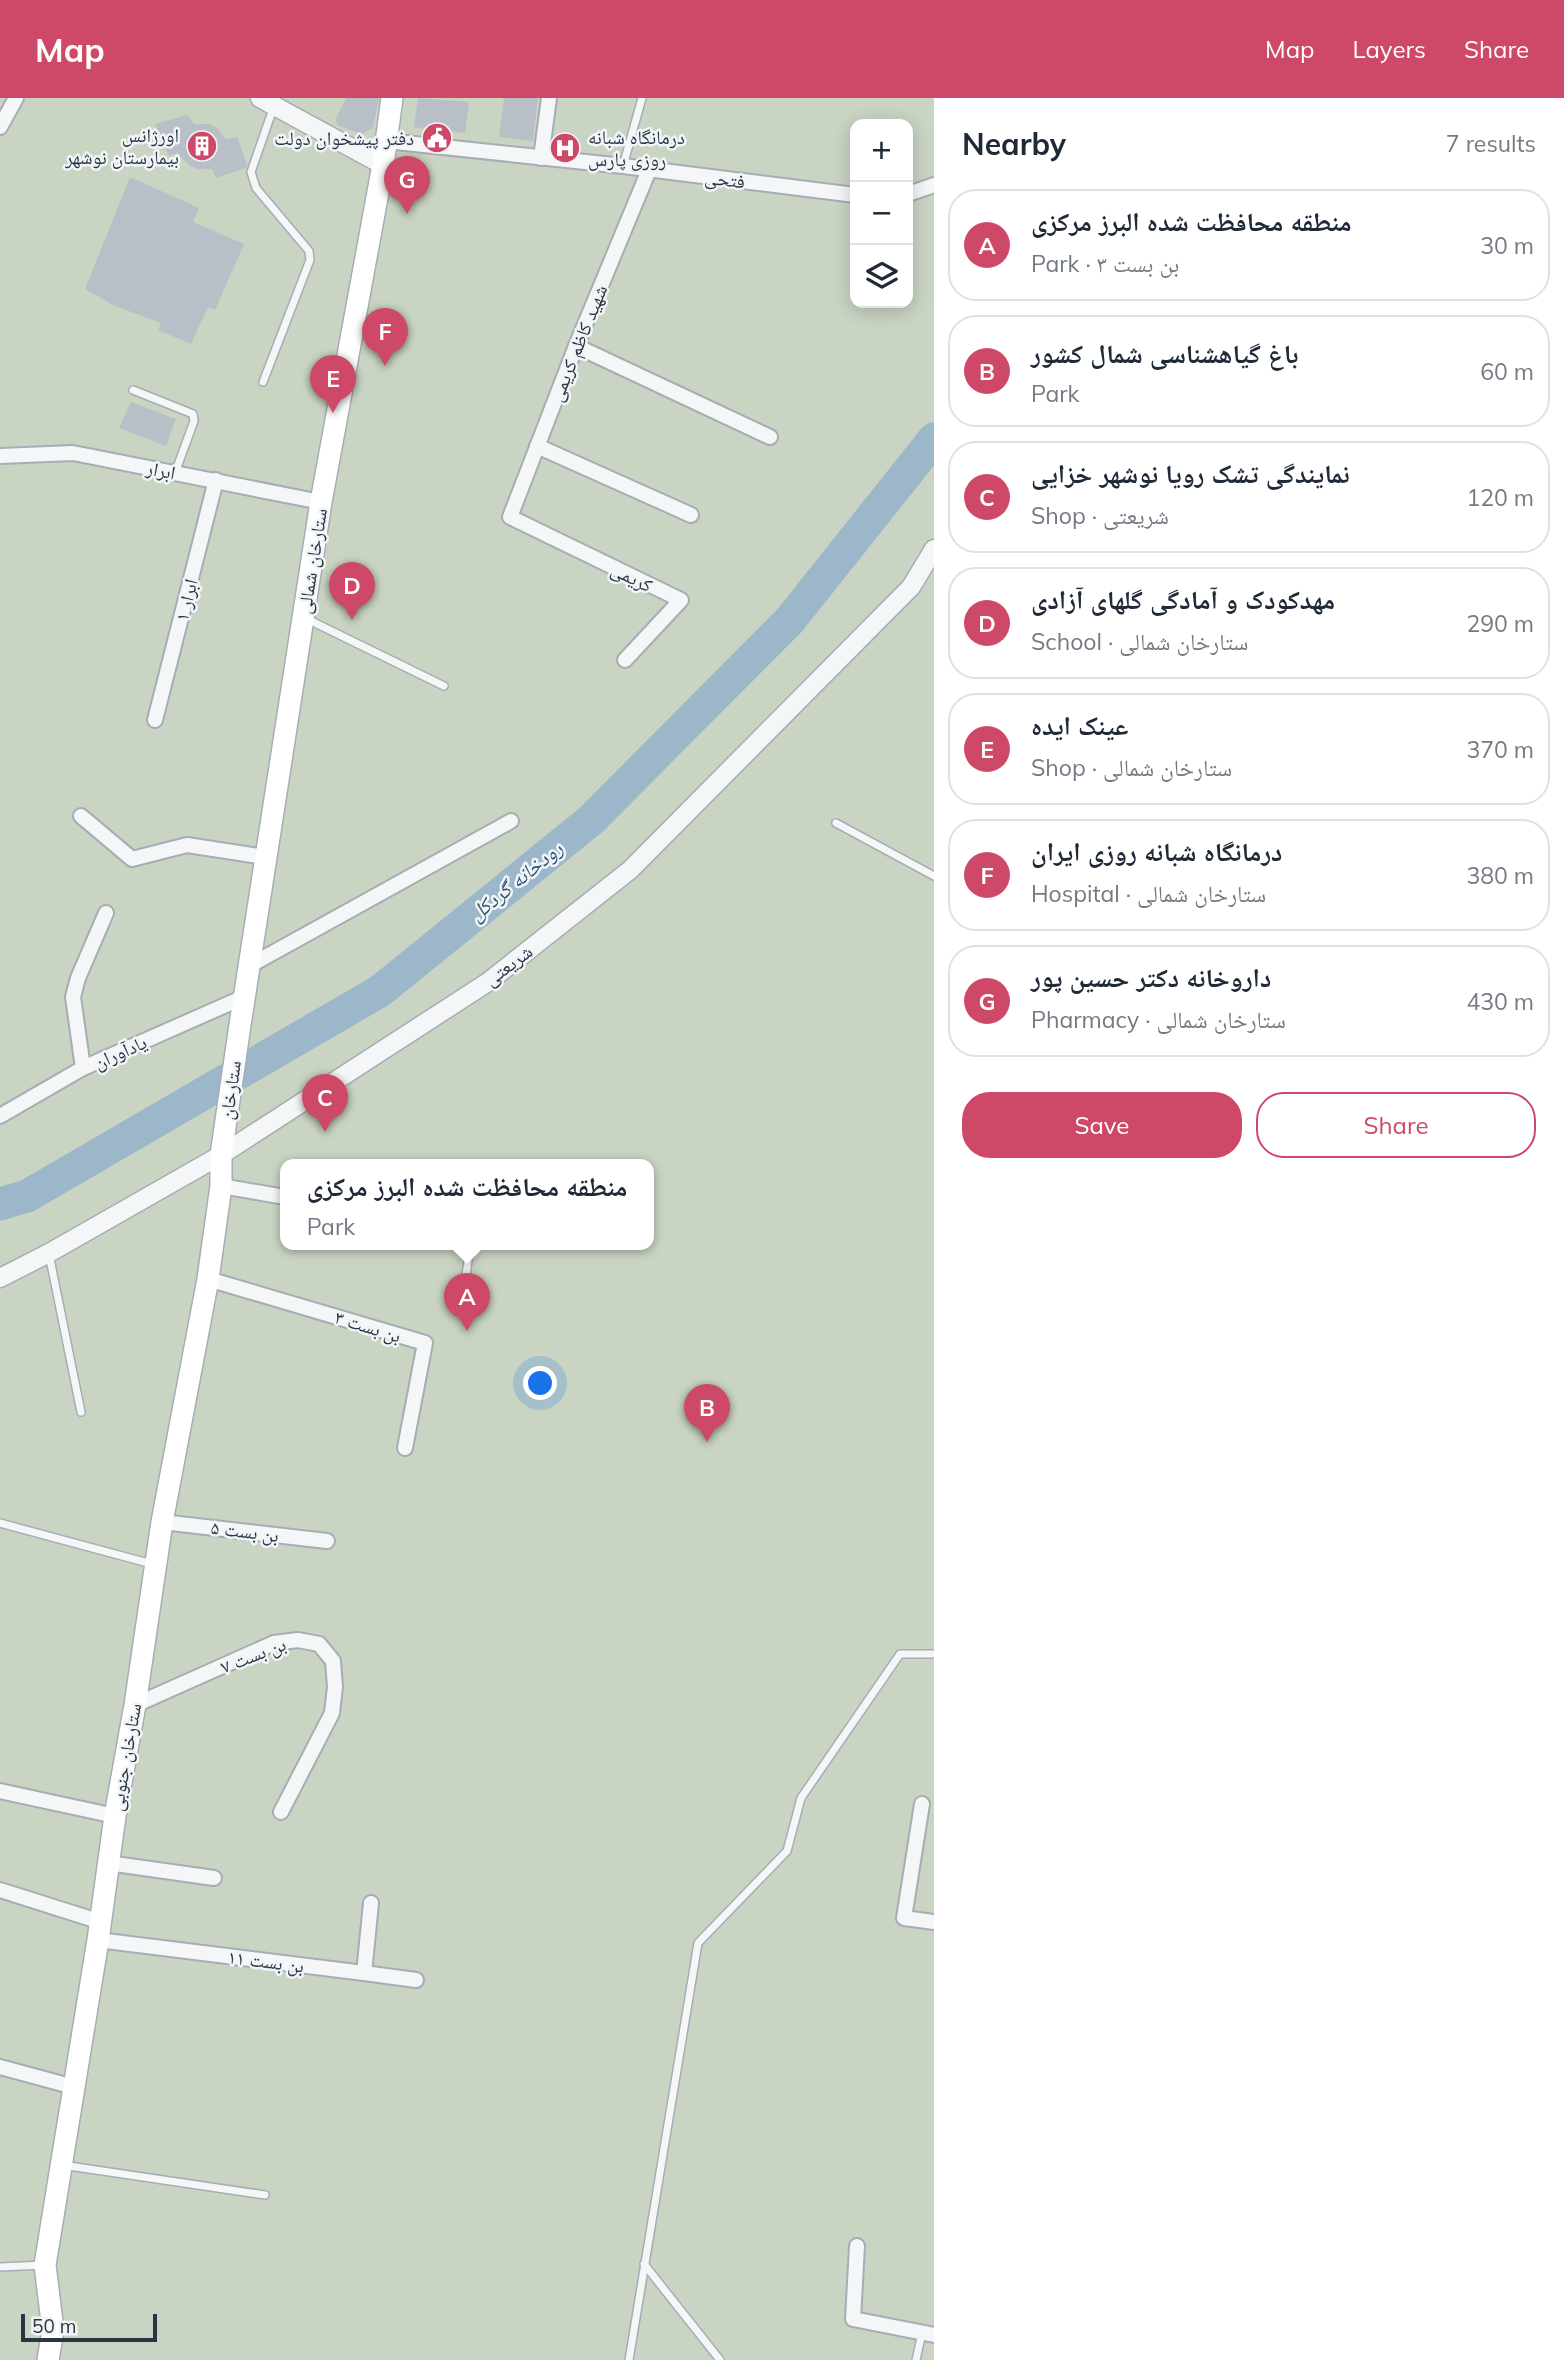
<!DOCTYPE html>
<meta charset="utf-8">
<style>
:root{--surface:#fff;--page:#f6f6f7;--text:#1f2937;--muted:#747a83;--line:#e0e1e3;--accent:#ce4868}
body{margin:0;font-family:Mulish,"Noto Naskh Arabic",sans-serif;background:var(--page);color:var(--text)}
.controls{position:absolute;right:21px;top:21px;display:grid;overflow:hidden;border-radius:14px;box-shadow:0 4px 18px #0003}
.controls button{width:63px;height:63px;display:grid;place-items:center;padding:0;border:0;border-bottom:2px solid var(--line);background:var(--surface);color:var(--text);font:35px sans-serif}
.scale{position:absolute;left:21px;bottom:18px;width:136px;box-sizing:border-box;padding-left:7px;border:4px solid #2a3542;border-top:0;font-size:19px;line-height:24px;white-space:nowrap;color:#2a3542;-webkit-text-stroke:5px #f1f5f8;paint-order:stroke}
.you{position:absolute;left:541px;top:1286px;width:24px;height:24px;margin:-18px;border:5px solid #fff;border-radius:50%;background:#1a73e8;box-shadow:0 0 0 10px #1a73e833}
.badge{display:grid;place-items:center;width:46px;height:46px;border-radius:50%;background:var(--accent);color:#fff;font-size:23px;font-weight:700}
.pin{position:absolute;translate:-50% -58px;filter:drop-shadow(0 2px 4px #0008)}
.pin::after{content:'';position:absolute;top:37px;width:24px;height:21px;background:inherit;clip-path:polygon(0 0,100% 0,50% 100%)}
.popup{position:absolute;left:280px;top:1061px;width:374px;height:91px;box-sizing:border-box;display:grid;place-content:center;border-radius:14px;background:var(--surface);filter:drop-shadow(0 2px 5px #0005);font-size:23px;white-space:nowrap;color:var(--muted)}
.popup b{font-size:26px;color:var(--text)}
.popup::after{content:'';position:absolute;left:50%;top:100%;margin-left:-14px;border:14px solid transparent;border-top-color:var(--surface)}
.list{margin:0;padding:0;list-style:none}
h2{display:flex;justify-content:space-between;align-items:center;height:91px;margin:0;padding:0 28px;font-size:30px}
h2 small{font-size:23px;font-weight:400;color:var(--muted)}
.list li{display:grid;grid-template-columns:46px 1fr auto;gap:21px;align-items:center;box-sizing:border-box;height:112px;margin:0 14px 14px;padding:0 14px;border:2px solid var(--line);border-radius:28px}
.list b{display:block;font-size:26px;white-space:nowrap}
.list p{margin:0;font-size:23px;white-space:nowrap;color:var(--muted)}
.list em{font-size:23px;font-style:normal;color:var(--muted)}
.actions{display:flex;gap:14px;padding:21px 28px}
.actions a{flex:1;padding:16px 0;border:2px solid var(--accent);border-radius:28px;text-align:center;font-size:24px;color:var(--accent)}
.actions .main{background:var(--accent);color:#fff}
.icon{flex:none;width:38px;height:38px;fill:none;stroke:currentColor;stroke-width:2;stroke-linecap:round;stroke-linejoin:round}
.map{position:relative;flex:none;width:934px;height:2262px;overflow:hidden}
header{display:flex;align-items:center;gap:42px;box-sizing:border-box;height:98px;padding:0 35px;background:var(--accent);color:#fff}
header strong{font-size:33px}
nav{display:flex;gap:38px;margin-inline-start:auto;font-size:24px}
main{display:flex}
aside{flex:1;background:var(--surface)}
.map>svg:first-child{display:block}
.green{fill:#c9d4c3;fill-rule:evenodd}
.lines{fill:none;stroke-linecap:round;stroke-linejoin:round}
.river{stroke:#9db7ca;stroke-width:33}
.building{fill:#b9bfc7}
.service-casing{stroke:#a7adb4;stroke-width:10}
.minor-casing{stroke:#a7adb4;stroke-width:18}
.tertiary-casing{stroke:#a7adb4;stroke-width:21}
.secondary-casing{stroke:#a7adb4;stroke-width:24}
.service{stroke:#f5f6f8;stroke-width:7}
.minor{stroke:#f5f6f8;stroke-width:14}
.tertiary{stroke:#f5f6f8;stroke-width:18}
.secondary{stroke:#fff;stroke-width:21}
.labels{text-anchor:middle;stroke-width:5;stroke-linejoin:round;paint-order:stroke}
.poi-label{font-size:19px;fill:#2a3542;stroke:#f1f5f8;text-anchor:end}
.street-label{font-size:19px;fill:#2a3542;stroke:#f1f5f8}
.water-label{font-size:21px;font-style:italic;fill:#345776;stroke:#f1f5f8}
</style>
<header>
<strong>Map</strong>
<nav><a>Map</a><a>Layers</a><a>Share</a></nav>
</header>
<main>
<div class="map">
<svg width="934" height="2262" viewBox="0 0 934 2262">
<rect width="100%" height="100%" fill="#e2e6ea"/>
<!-- green -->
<path class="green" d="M 0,0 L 934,0 L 934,2262 L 0,2262 ZM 855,26 L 908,26 L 908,205 L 855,205 ZM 285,1067 L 649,1067 L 649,1147 L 285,1147 Z"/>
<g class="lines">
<!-- river -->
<path class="river" d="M 0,1106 L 27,1098 L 380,893 L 591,722 L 790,522 L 934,341"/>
</g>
<!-- building -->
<g class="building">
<path d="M 346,0 L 379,0 L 373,30 L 361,36 L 337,27 L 336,21 Z"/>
<path d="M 418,0 L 469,4 L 465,35 L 414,29 Z"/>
<path d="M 504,0 L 538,0 L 533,43 L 499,39 Z"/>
<path d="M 187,17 L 194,26 L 210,26 L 218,31 L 226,41 L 237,39 L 247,67 L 246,70 L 216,80 L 212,71 L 197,71 L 189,67 L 177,55 L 169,58 L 155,26 Z"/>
<path d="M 130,79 L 199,110 L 193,124 L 244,146 L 215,212 L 208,209 L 191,246 L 158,232 L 161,225 L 115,208 L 85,191 Z"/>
<path d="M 131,304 L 176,321 L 166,348 L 119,330 Z"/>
</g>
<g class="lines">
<!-- service casing -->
<g class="service-casing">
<g id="service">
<path d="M 623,68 L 642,0"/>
<path d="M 263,284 L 310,162 L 309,153 L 256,90 L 251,74 L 274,8"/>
<path d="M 133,292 L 193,316 L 194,323 L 175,375"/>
<path d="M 307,521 L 444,588"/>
<path d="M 836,725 L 934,778"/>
<path d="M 49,1156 L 81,1314"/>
<path d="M 463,1201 L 470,1147"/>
<path d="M 0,1425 L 152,1466"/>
<path d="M 62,2067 L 265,2097"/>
<path d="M 644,2166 L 720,2262"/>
<path d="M 0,2169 L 44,2167"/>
<path d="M 629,2262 L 698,1845 L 787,1753 L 801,1700 L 900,1556 L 934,1556"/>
<path d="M 916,2262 L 922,2235"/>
</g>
</g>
<!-- minor casing -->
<g class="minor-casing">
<g id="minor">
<path d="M 0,29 L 16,0"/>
<path d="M 386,43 L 623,68 L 855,97"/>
<path d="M 541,60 L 549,0"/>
<path d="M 908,96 L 934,87"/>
<path d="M 576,248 L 770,339"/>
<path d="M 537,348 L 691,417"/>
<path d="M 0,358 L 73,355 L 321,404"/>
<path d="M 625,562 L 681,502 L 510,419 L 576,248 L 649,72"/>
<path d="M 155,622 L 216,382"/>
<path d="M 81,718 L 132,761 L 187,747 L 265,759"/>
<path d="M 249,868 L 511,723"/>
<path d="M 83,970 L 73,899 L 78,880 L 106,815"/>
<path d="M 0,1018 L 83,970 L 244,899"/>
<path d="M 221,1088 L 285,1099"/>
<path d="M 208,1181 L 425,1245 L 405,1350"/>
<path d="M 162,1424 L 327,1443"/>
<path d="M 135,1607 L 274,1545 L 298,1542 L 319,1546 L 333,1563 L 335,1589 L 332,1615 L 281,1714"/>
<path d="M 0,1693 L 115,1718"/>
<path d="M 922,1706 L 904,1820 L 934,1824"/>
<path d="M 108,1765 L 214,1780"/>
<path d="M 0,1792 L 101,1824"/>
<path d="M 98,1842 L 364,1875 L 371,1805"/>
<path d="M 364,1875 L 416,1882"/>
<path d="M 0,1969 L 74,1989"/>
<path d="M 857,2148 L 853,2221 L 934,2237"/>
</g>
</g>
<!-- tertiary casing -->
<g class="tertiary-casing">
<g id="tertiary">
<path d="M 260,0 L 383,67"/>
<path d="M 0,1180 L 49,1155 L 221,1057 L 488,884 L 630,772 L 911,489 L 934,451"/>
</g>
</g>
<!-- secondary casing -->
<g class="secondary-casing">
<path id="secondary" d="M 48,2262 L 53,2232 L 45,2167 L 98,1842 L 115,1718 L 135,1607 L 162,1424 L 208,1181 L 221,1088 L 221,1057 L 240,927 L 321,404 L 383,67 L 392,0"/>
</g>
<!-- service -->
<use href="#service" class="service"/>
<!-- minor -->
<use href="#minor" class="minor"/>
<!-- tertiary -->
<use href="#tertiary" class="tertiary"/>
<!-- secondary -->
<use href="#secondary" class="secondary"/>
</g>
<!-- icons -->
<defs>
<g id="civic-disc" transform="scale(1.575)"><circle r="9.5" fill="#ce4868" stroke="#f1f5f8"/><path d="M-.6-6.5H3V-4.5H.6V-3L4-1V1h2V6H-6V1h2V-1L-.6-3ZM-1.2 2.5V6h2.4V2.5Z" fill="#fff"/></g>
<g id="building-disc" transform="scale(1.575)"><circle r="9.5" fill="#ce4868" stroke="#f1f5f8"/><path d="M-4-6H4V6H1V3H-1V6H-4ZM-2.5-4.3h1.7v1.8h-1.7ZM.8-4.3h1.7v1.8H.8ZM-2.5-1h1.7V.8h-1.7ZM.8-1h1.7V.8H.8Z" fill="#fff"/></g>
<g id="hospital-disc" transform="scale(1.575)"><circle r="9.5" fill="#ce4868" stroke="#f1f5f8"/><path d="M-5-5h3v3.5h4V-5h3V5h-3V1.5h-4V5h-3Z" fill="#fff"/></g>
</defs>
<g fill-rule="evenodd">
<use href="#civic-disc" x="437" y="40"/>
<use href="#building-disc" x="202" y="48"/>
<use href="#hospital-disc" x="565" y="50"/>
</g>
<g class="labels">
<!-- poi labels -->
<g class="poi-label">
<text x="179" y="44">اورژانس<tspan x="179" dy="22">بیمارستان نوشهر</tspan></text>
<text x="588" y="46" text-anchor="start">درمانگاه شبانه<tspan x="588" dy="22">روزی پارس</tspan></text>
<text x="414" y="47">دفتر پیشخوان دولت</text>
</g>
<!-- street labels -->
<g class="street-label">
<text transform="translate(725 81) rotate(7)" y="7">فتحی</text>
<text transform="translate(578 245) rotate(-68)" y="7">شهید کاظم کریمی</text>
<text transform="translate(161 372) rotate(11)" y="7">ابرار</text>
<text transform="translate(312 463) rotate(-81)" y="7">ستارخان شمالی</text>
<text transform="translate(632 479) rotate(26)" y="7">کریمی</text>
<text transform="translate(186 502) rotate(-76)" y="7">ابرار ۱</text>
<text transform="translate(508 867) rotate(-37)" y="7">شریعتی</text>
<text transform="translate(120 954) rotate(-24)" y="7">یادآوران</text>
<text transform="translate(230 992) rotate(-82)" y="7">ستارخان</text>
<text transform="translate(368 1228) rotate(17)" y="7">بن بست ۳</text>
<text transform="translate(245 1433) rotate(7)" y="7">بن بست ۵</text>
<text transform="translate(253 1557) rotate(-21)" y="7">بن بست ۷</text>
<text transform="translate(125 1659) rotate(-80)" y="7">ستارخان جنوبی</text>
<text transform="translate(266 1863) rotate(7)" y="7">بن بست ۱۱</text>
</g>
<!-- water labels -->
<g class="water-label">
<text transform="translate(516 783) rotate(-39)" y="7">رودخانه گردکل</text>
</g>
</g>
</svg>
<div class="controls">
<button>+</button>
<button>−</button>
<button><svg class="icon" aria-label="layers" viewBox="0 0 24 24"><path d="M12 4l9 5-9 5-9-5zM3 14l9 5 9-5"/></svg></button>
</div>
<div class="scale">50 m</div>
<div class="you"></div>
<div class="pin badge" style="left:467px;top:1233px">A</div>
<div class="popup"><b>منطقه محافظت شده البرز مرکزی</b>Park</div>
<div class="pin badge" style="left:707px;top:1344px">B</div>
<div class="pin badge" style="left:325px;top:1034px">C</div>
<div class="pin badge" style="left:352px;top:522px">D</div>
<div class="pin badge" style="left:333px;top:315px">E</div>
<div class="pin badge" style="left:385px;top:268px">F</div>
<div class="pin badge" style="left:407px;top:116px">G</div>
</div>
<aside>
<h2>Nearby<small>7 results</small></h2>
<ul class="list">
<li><span class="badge">A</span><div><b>منطقه محافظت شده البرز مرکزی</b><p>Park · بن بست ۳</p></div><em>30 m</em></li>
<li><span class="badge">B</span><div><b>باغ گیاهشناسی شمال کشور</b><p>Park</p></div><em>60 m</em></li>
<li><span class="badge">C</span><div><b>نمایندگی تشک رویا نوشهر خزایی</b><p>Shop · شریعتی</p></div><em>120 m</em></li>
<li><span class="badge">D</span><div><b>مهدکودک و آمادگی گلهای آزادی</b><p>School · ستارخان شمالی</p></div><em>290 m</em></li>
<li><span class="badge">E</span><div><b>عینک ایده</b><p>Shop · ستارخان شمالی</p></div><em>370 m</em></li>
<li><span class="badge">F</span><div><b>درمانگاه شبانه روزی ایران</b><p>Hospital · ستارخان شمالی</p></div><em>380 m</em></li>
<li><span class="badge">G</span><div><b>داروخانه دکتر حسین پور</b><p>Pharmacy · ستارخان شمالی</p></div><em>430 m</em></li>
</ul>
<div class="actions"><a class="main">Save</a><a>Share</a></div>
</aside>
</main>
